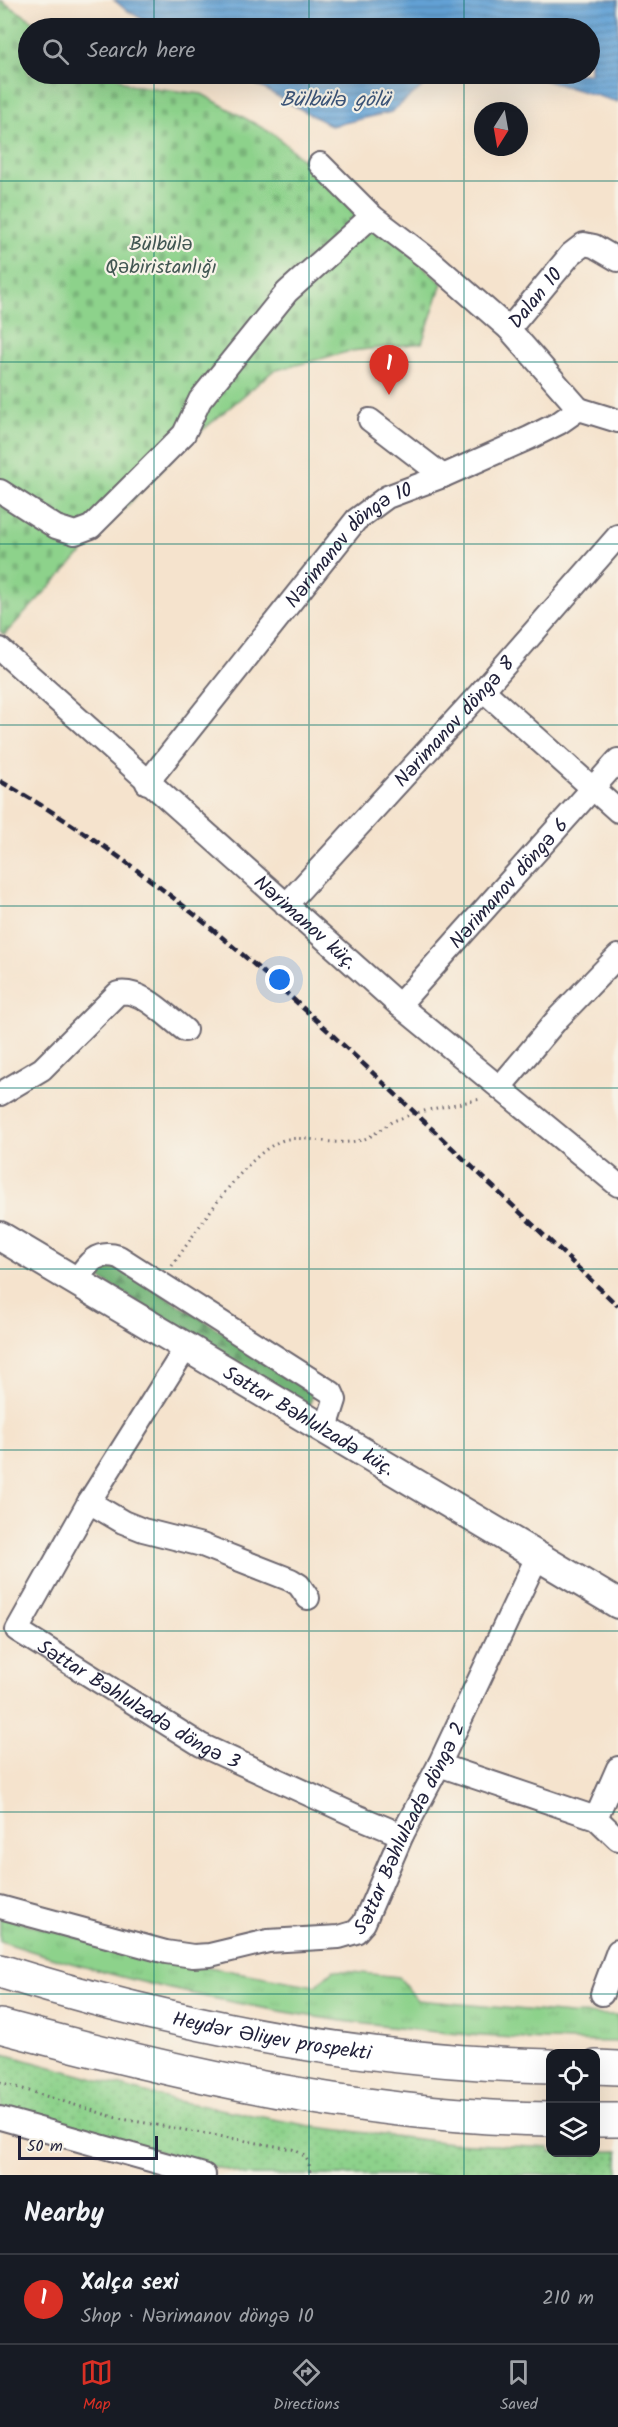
<!DOCTYPE html>
<meta charset="utf-8">
<style>
:root{--surface:#171b24;--page:#20242c;--text:#f1f3f6;--muted:#9ea1a6;--line:#363941;--accent:#d93025}
body{margin:0;font-family:Kalam,sans-serif;background:var(--page);color:var(--text)}
.controls{position:absolute;right:18px;bottom:18px;display:grid;overflow:hidden;border-radius:12px;box-shadow:0 6px 24px #0002}
.controls button{width:54px;height:54px;display:grid;place-items:center;padding:0;border:0;border-bottom:2px solid var(--line);background:var(--surface);color:var(--text);font:30px sans-serif}
.compass{position:absolute;left:474px;top:102px;width:54px;height:54px;border-radius:50%;background:var(--surface);box-shadow:0 6px 24px #0002;rotate:191deg}
.scale{position:absolute;left:18px;bottom:15px;width:140px;box-sizing:border-box;padding-left:6px;border:3px solid #22223b;border-top:0;font-size:16px;line-height:21px;white-space:nowrap;color:#22223b;-webkit-text-stroke:4px #f7f3e8;paint-order:stroke}
.you{position:absolute;left:280px;top:980px;width:21px;height:21px;margin:-15px;border:4px solid #fff;border-radius:50%;background:#1a73e8;box-shadow:0 0 0 9px #1a73e833}
.badge{display:grid;place-items:center;width:39px;height:39px;border-radius:50%;background:var(--accent);color:#fff;font-size:20px;font-weight:700}
.pin{position:absolute;translate:-50% -50px;filter:drop-shadow(0 2px 3px #0008)}
.pin::after{content:'';position:absolute;top:32px;width:21px;height:18px;background:inherit;clip-path:polygon(0 0,100% 0,50% 100%)}
.list{margin:0;padding:0;list-style:none}
h2{display:flex;justify-content:space-between;align-items:center;height:78px;margin:0;padding:0 24px;font-size:26px}
h2 small{font-size:20px;font-weight:400;color:var(--muted)}
.list li{display:grid;grid-template-columns:39px 1fr auto;gap:18px;align-items:center;box-sizing:border-box;height:90px;padding:0 24px;border-top:2px solid var(--line)}
.list b{display:block;font-size:22px;white-space:nowrap}
.list p{margin:0;font-size:20px;white-space:nowrap;color:var(--muted)}
.list em{font-size:20px;font-style:normal;color:var(--muted)}
.icon{flex:none;width:33px;height:33px;fill:none;stroke:currentColor;stroke-width:2;stroke-linecap:round;stroke-linejoin:round}
.map{position:relative;flex:none;width:618px;height:2175px;overflow:hidden}
.search{position:absolute;background:var(--surface);box-shadow:0 6px 24px #0002;left:18px;right:18px;top:18px;height:66px;display:flex;align-items:center;gap:15px;box-sizing:border-box;padding:0 21px;border-radius:33px;color:var(--muted);font-size:22px}
.sheet{height:168px;background:var(--surface)}
nav{display:flex;justify-content:space-around;align-items:center;box-sizing:border-box;height:84px;border-top:2px solid var(--line);background:var(--surface);font-size:16px;color:var(--muted)}
nav a{display:grid;justify-items:center;gap:3px}
nav .on{color:var(--accent)}
.map>svg:first-child{display:block}
.grass{fill:url(#grass-tufts);stroke:#587a63;stroke-width:1.5}
.forest{fill:url(#forest-firs);stroke:#4a6b59;stroke-width:1.5}
.cemetery{fill:url(#cemetery-stones);stroke:#587a63;stroke-width:1.5}
.park{fill:url(#park-dots);stroke:#587a63;stroke-width:1.5}
.water{fill:url(#water-rules);stroke:#426288;stroke-width:1.5}
.lines{fill:none;stroke-linecap:round;stroke-linejoin:round}
.minor-casing{stroke:#6c666e;stroke-width:26}
.major-casing{stroke:#6c666e;stroke-width:32}
.highway-casing{stroke:#6c666e;stroke-width:36}
.path{stroke:#6c666e;stroke-width:3;stroke-dasharray:1.5 4.5;stroke-linecap:butt}
.minor{stroke:#fff;stroke-width:22}
.major{stroke:#fff;stroke-width:28}
.highway{stroke:#fff;stroke-width:33}
.rail{stroke:#22223b;stroke-width:4.5;stroke-dasharray:9 4.5;stroke-linecap:butt}
.grid{fill:none;stroke:#0f766e;stroke-width:1.5;stroke-opacity:0.55}
.labels{text-anchor:middle;stroke-width:4.5;stroke-linejoin:round;paint-order:stroke}
.park-label{font-size:20px;fill:#425753;stroke:#f7f3e8}
.street-label{font-size:20px;fill:#22223b;stroke:#f7f3e8}
.water-label{font-size:21px;font-style:italic;fill:#3c5579;stroke:#f7f3e8}
</style>
<div class="map">
<svg width="618" height="2175" viewBox="0 0 618 2175">
<defs>
<pattern id="grass-tufts" width="24" height="20" patternUnits="userSpaceOnUse" patternTransform="scale(1.5)"><rect width="24" height="20" fill="#8dd28b"/><path d="M3 7l-1-3M5 7V3M7 7l1-3M15 17l-1-3M17 17v-4M19 17l1-3" fill="none" stroke="#79b479"/></pattern>
<pattern id="forest-firs" width="22" height="20" patternUnits="userSpaceOnUse" patternTransform="scale(1.5)"><rect width="22" height="20" fill="#72b477"/><path d="M5 1l3.5 6h-7zM16 11l3.5 6h-7z" fill="#5d9263"/></pattern>
<pattern id="cemetery-stones" width="16" height="16" patternUnits="userSpaceOnUse" patternTransform="scale(1.5)"><rect width="16" height="16" fill="#8dd28b"/><path d="M2 7V4a2 2 0 0 1 4 0v3zM10 15v-3a2 2 0 0 1 4 0v3z" fill="#79b479"/></pattern>
<pattern id="park-dots" width="8" height="8" patternUnits="userSpaceOnUse" patternTransform="scale(1.5)"><rect width="8" height="8" fill="#8dd28b"/><path d="M2 2h.1M6 6h.1" fill="none" stroke="#79b479" stroke-width="1.8" stroke-linecap="round"/></pattern>
<pattern id="water-rules" width="6" height="5" patternUnits="userSpaceOnUse" patternTransform="scale(1.5)"><rect width="6" height="5" fill="#63a2d5"/><path d="M0 2.5h6" fill="none" stroke="#5184ae"/></pattern>
</defs>
<rect width="100%" height="100%" fill="#f7f3e8"/>
<filter id="ink" filterUnits="userSpaceOnUse"><feTurbulence type="fractalNoise" baseFrequency=".0167" numOctaves="2"/><feDisplacementMap in="SourceGraphic" scale="12" xChannelSelector="R" yChannelSelector="G"/><feConvolveMatrix kernelMatrix="1 2 1 2 8 2 1 2 1" color-interpolation-filters="sRGB"/></filter>
<filter id="wash" filterUnits="userSpaceOnUse"><feTurbulence type="fractalNoise" baseFrequency=".008" numOctaves="4" result="noise"/><feDisplacementMap in="SourceGraphic" scale="24" xChannelSelector="R" yChannelSelector="G"/><feGaussianBlur stdDeviation="1.35" result="paint"/><feColorMatrix in="noise" values="0 0 0 0 0 0 0 0 0 0 0 0 0 0 0 0 0 1.4 0 .05"/><feComposite in="paint" operator="in"/></filter>
<g filter="url(#wash)">
<rect width="100%" height="100%" fill="#f5e3cd"/>
<!-- grass -->
<path class="grass" d="M 0,1917 L 153,1957 L 315,1986 L 333,1970 L 399,1977 L 417,2000 L 570,2014 L 618,2015 L 618,2042 C 409,2039 199,2007 0,1941 Z"/>
<!-- forest -->
<path class="forest" d="M 113,1264 L 315,1389 L 308,1409 L 96,1276 Z"/>
<!-- cemetery -->
<path class="cemetery" d="M 0,0 L 44,28 L 28,28 L 28,74 L 112,74 L 130,85 L 202,94 L 275,135 L 442,283 L 422,343 L 351,351 L 273,371 L 185,445 L 4,635 L 0,631 Z"/>
<!-- park -->
<path class="park" d="M 0,2053 L 172,2100 L 316,2127 L 451,2143 L 550,2148 L 550,2152 L 618,2151 L 618,2175 L 245,2175 L 0,2108 Z"/>
<!-- water -->
<g class="water">
<path d="M 114,0 L 618,0 L 618,102 L 524,74 L 590,74 L 590,28 L 158,28 L 126,10 Z"/>
<path d="M 237,74 L 438,74 L 391,112 L 331,126 Z"/>
</g>
</g>
<g filter="url(#ink)">
<g class="lines">
<!-- minor casing -->
<g class="minor-casing">
<g id="minor">
<path d="M 320,164 L 372,216 L 431,261 L 509,329"/>
<path id="s1" d="M 579,409 L 509,329 L 571,254 L 584,244 L 594,246 L 618,260"/>
<path d="M 370,420 L 443,476"/>
<path d="M 0,491 L 56,527 L 75,533 L 91,527 L 184,434 L 200,400 L 287,292 L 372,216"/>
<path id="s2" d="M 0,649 L 399,1005 L 618,1185"/>
<path d="M 483,690 L 618,811"/>
<path id="s3" d="M 147,783 L 356,520 L 387,497 L 443,476 L 529,438 L 559,423 L 579,409 L 618,421"/>
<path id="s4" d="M 286,905 L 483,690 L 618,536"/>
<path id="s5" d="M 399,1005 L 618,760"/>
<path d="M 500,1087 L 559,1017 L 618,956"/>
<path d="M 0,1094 L 42,1069 L 118,993 C 143,989 166,1016 185,1030"/>
<path d="M 76,1281 C 88,1263 96,1250 119,1257 L 332,1393 L 335,1400 L 326,1428"/>
<path id="s6" d="M 187,1346 L 89,1502 L 17,1630 L 201,1745 L 354,1815 L 402,1835"/>
<path d="M 89,1502 L 123,1522 L 143,1530 L 202,1545 L 291,1580 L 299,1585 L 308,1598"/>
<path d="M 439,1765 L 596,1818 L 618,1839"/>
<path d="M 596,1818 L 618,1768"/>
<path id="s7" d="M 0,1907 L 166,1952 L 193,1956 L 210,1955 L 268,1941 L 339,1937 L 356,1932 L 364,1923 L 402,1835 L 439,1765 L 538,1555"/>
<path d="M 602,1994 L 618,1951"/>
<path d="M 0,2118 L 204,2175"/>
</g>
</g>
<!-- major casing -->
<g class="major-casing">
<g id="major">
<path id="s8" d="M 0,1236 L 618,1604"/>
</g>
</g>
<!-- highway casing -->
<g class="highway-casing">
<g id="highway">
<path id="s9" d="M 0,1971 C 177,2026 365,2062 550,2066"/>
<path d="M 0,2026 C 180,2074 363,2117 550,2119"/>
<path d="M 596,2067 L 618,2068"/>
<path d="M 596,2120 L 618,2120"/>
</g>
</g>
<!-- path -->
<g class="path">
<path d="M 172,1266 C 195,1234 250,1145 288,1139 C 312,1136 334,1147 361,1140 C 374,1137 384,1125 396,1120 C 423,1109 454,1105 481,1099"/>
<path d="M 0,2082 L 117,2118 L 292,2149 C 306,2155 310,2160 310,2175"/>
</g>
<!-- minor -->
<use href="#minor" class="minor"/>
<!-- major -->
<use href="#major" class="major"/>
<!-- highway -->
<use href="#highway" class="highway"/>
<!-- rail -->
<path class="rail" d="M 0,781 C 145,862 271,976 391,1090 C 467,1162 543,1234 618,1306"/>
</g>
</g>
<!-- grid -->
<path class="grid" d="M 154,0 L 154,28M 309,0 L 309,28M 464,0 L 464,28M 154,74 L 154,2175M 309,74 L 309,2175M 464,74 L 464,2175M 0,181 L 618,181M 0,362 L 618,362M 0,544 L 618,544M 0,725 L 618,725M 0,906 L 618,906M 0,1088 L 618,1088M 0,1269 L 618,1269M 0,1450 L 618,1450M 0,1631 L 618,1631M 0,1812 L 618,1812M 0,1994 L 618,1994"/>
<g class="labels">
<!-- park labels -->
<g class="park-label">
<text x="161" y="250">Bülbülə<tspan x="161" dy="23">Qəbiristanlığı</tspan></text>
</g>
<!-- street labels -->
<g class="street-label">
<text dy="7" stroke="none"><textPath href="#s1" startOffset="147">Dalan 10</textPath></text>
<text dy="7" stroke="none"><textPath href="#s3" startOffset="314">Nərimanov döngə 10</textPath></text>
<text dy="7" stroke="none"><textPath href="#s4" startOffset="249">Nərimanov döngə 8</textPath></text>
<text dy="7" stroke="none"><textPath href="#s5" startOffset="164">Nərimanov döngə 6</textPath></text>
<text dy="7" stroke="none"><textPath href="#s2" startOffset="410">Nərimanov küç.</textPath></text>
<text dy="7" stroke="none"><textPath href="#s8" startOffset="360">Səttar Bəhlulzadə küç.</textPath></text>
<text dy="7" stroke="none"><textPath href="#s6" startOffset="474">Səttar Bəhlulzadə döngə 3</textPath></text>
<text dy="7" stroke="none"><textPath href="#s7" startOffset="482">Səttar Bəhlulzadə döngə 2</textPath></text>
<text dy="7" stroke="none"><textPath href="#s9" startOffset="280">Heydər Əliyev prospekti</textPath></text>
</g>
<!-- water labels -->
<g class="water-label">
<text x="335" y="106">Bülbülə gölü</text>
</g>
</g>
</svg>
<div class="controls">
<button><svg class="icon" aria-label="locate" viewBox="0 0 24 24"><circle cx="12" cy="12" r="6"/><path d="M12 2v4M12 18v4M2 12h4M18 12h4"/></svg></button>
<button><svg class="icon" aria-label="layers" viewBox="0 0 24 24"><path d="M12 4l9 5-9 5-9-5zM3 14l9 5 9-5"/></svg></button>
</div>
<svg class="compass" viewBox="-18 -18 36 36"><path d="M0-13l5 13h-10z" fill="#e53935"/><path d="M0 13l5-13h-10z" fill="#9ea1a6"/></svg>
<div class="scale">50 m</div>
<div class="you"></div>
<div class="pin badge" style="left:389px;top:395px">1</div>
<div class="search"><svg class="icon" aria-label="search" viewBox="0 0 24 24"><circle cx="10" cy="10" r="6"/><path d="M15 15l6 6"/></svg>Search here</div>
</div>
<section class="sheet">
<h2>Nearby<small></small></h2>
<ul class="list">
<li><span class="badge">1</span><div><b>Xalça sexi</b><p>Shop · Nərimanov döngə 10</p></div><em>210 m</em></li>
</ul>
</section>
<nav>
<a class="on"><svg class="icon" aria-label="map" viewBox="0 0 24 24"><path d="M3 6l6-2 6 2 6-2v14l-6 2-6-2-6 2zM9 4v14M15 6v14"/></svg>Map</a>
<a><svg class="icon" aria-label="directions" viewBox="0 0 24 24"><path d="M12 3l9 9-9 9-9-9zM9 14v-3h6M13 9l2 2-2 2"/></svg>Directions</a>
<a><svg class="icon" aria-label="saved" viewBox="0 0 24 24"><path d="M7 4h10v16l-5-4-5 4z"/></svg>Saved</a>
</nav>
